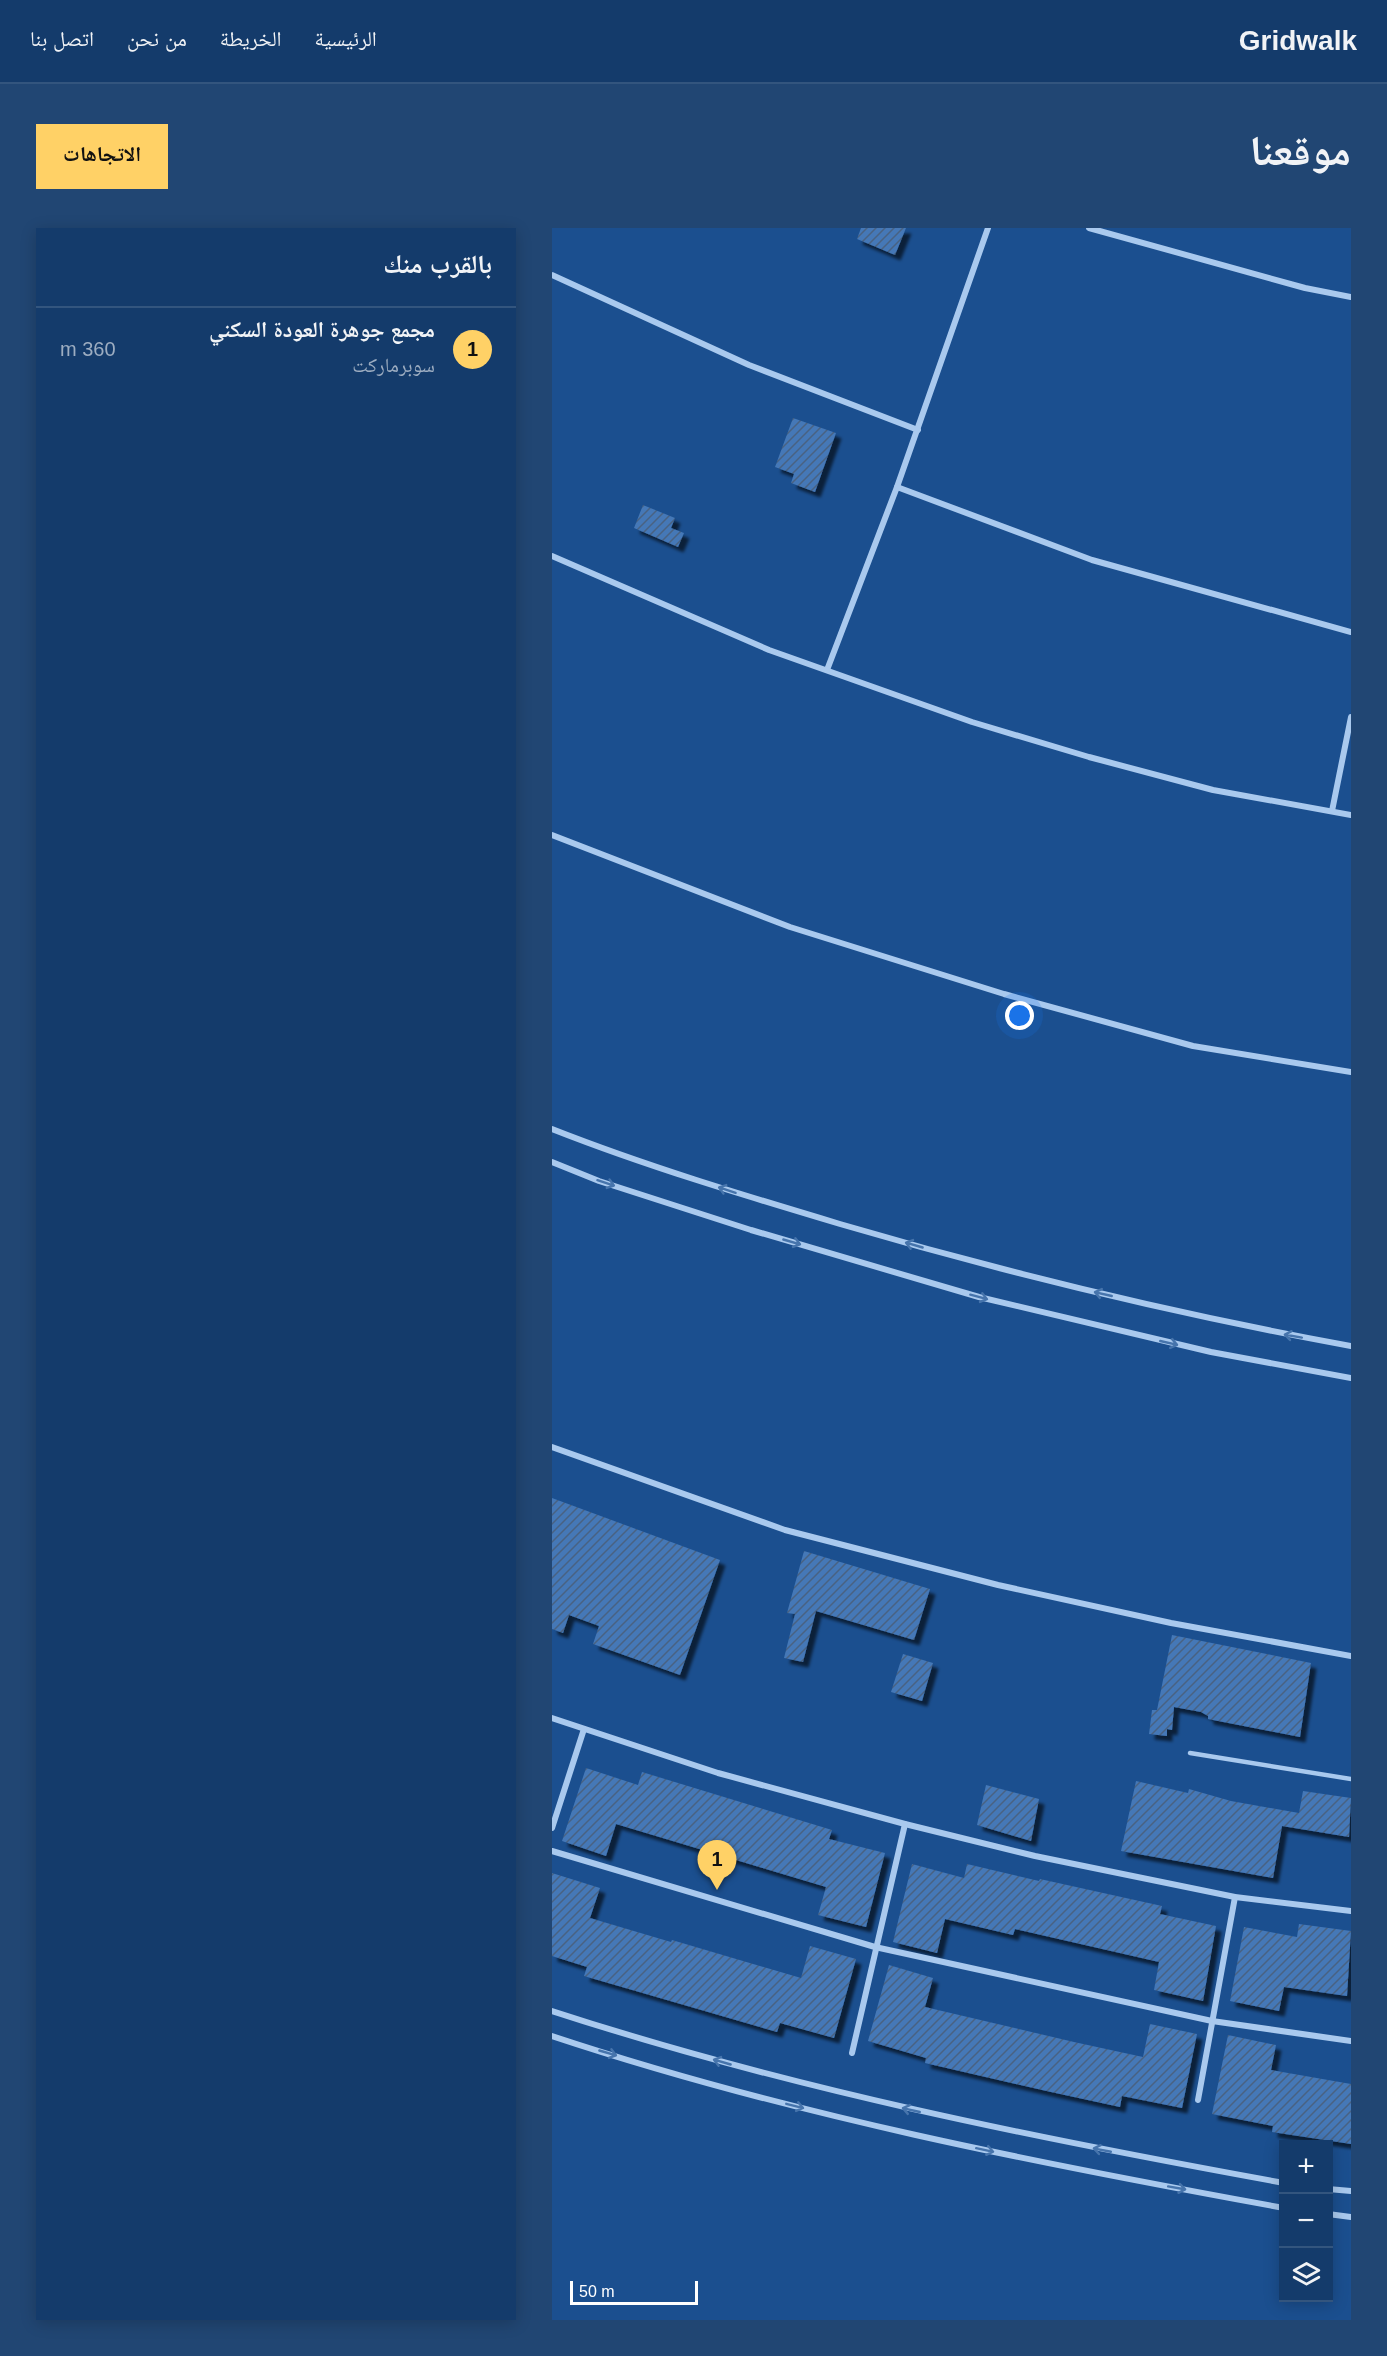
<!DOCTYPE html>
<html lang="ar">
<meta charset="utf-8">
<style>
:root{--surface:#143b6b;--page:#214673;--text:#f1f3f6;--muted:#9dadc1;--line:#33557e;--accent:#ffd166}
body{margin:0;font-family:Helvetica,"Noto Naskh Arabic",sans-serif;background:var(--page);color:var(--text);direction:rtl}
.controls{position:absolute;right:18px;bottom:18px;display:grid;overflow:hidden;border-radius:0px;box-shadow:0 3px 15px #0003}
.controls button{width:54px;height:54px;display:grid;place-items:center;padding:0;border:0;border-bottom:2px solid var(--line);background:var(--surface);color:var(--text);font:30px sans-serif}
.scale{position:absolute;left:18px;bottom:15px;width:128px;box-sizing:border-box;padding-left:6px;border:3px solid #fff;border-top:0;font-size:16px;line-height:21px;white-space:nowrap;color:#fff;-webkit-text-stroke:4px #1b4f8f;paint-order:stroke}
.you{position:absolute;left:468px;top:788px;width:21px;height:21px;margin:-15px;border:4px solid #fff;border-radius:50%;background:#1a73e8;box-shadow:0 0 0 9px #1a73e833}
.badge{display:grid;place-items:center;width:39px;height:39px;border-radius:50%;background:var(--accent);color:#111;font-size:20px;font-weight:700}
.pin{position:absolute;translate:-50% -50px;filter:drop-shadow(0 2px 3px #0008)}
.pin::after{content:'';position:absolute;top:32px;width:21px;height:18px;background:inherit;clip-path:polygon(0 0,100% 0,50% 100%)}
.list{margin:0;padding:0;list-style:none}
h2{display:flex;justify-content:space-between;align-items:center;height:78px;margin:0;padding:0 24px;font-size:26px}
h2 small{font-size:20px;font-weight:400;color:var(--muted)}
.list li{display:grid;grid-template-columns:39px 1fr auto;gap:18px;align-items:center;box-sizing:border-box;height:84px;padding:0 24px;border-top:2px solid var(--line)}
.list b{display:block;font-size:22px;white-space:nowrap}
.list p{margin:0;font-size:20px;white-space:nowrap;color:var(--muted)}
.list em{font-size:20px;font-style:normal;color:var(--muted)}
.icon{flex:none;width:33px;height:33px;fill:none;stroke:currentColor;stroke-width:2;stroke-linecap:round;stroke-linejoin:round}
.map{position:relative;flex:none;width:799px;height:2092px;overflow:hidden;direction:ltr;border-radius:0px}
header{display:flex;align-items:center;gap:36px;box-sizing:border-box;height:84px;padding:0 30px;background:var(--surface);border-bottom:2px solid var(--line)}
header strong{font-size:28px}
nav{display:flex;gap:33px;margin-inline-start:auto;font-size:21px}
.intro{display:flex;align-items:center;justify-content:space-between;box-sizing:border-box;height:144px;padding:0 36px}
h1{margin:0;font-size:42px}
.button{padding:15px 27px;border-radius:0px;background:var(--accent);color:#111;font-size:21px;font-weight:700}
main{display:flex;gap:36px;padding:0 36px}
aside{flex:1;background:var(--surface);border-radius:0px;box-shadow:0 3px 15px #0003}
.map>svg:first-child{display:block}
.building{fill:url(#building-hatch);filter:url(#shadow)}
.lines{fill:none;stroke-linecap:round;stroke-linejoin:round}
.lane{stroke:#a9c9ee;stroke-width:4.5}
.street{stroke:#a9c9ee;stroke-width:6}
.oneway{stroke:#4674ac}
</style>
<header>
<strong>Gridwalk</strong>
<nav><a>الرئيسية</a><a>الخريطة</a><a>من نحن</a><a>اتصل بنا</a></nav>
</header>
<div class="intro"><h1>موقعنا</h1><a class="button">الاتجاهات</a></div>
<main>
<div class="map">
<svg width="799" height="2092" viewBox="0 0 799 2092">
<defs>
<pattern id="building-hatch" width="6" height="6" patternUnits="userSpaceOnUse" patternTransform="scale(1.5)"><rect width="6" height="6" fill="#4478b7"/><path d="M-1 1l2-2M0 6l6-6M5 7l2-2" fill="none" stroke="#486282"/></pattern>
<filter id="shadow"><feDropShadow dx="5.5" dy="5.5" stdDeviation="1.5" flood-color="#0009"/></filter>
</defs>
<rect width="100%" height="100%" fill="#1b4f8f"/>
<!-- building -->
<g class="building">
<path d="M 309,0 L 354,0 L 343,27 L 305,11 Z"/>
<path d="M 241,190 L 284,205 L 263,264 L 239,255 L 242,246 L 223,239 Z"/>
<path d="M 91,277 L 123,290 L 119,300 L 132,305 L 126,319 L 82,300 Z"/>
<path d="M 0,1270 L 168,1332 L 128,1447 L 41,1416 L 47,1398 L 17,1387 L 11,1405 L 0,1401 Z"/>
<path d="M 252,1323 L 378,1361 L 362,1412 L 264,1383 L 251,1434 L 232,1430 L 243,1386 L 235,1385 Z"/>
<path d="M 620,1407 L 759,1435 L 748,1509 L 656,1491 L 656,1488 L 649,1484 L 622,1479 L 620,1502 L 615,1501 L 615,1508 L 597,1506 L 600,1482 L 605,1482 Z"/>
<path d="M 351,1426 L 381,1435 L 370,1473 L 339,1464 Z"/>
<path d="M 34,1540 L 86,1557 L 90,1544 L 280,1602 L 277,1611 L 333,1625 L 314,1699 L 266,1687 L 274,1659 L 64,1596 L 54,1628 L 10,1613 Z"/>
<path d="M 584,1553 L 636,1565 L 637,1561 L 679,1573 L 747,1585 L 751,1563 L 799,1570 L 797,1609 L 730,1598 L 721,1650 L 569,1623 Z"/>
<path d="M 434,1557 L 487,1571 L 479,1613 L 425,1597 Z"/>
<path d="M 360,1636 L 412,1650 L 415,1636 L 487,1653 L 488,1651 L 610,1678 L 608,1686 L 664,1698 L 651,1773 L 602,1762 L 607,1734 L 463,1701 L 461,1707 L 393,1691 L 385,1725 L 341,1714 Z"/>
<path d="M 0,1645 L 48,1660 L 38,1690 L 119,1714 L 120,1712 L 249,1750 L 258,1718 L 304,1731 L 282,1810 L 228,1795 L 225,1804 L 32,1748 L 35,1739 L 0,1728 Z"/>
<path d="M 747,1696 L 799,1703 L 795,1768 L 732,1759 L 727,1783 L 678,1773 L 692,1699 L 745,1709 Z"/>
<path d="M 337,1737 L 381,1750 L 373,1779 L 522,1814 L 591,1829 L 598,1796 L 645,1806 L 630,1880 L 570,1868 L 568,1879 L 499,1864 L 373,1835 L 374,1830 L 316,1813 Z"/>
<path d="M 676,1807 L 724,1817 L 719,1842 L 799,1856 L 799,1916 L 720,1904 L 721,1898 L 660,1886 Z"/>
</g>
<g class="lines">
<!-- lane -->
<path class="lane" d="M 638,1525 L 799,1551"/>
<!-- street -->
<g class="street">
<path d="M 537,0 L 753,60 L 799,69"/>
<path d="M 0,47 L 197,137 L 366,202"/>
<path d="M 345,259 L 540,332 L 799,404"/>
<path d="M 0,328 L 217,422 L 420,494 L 537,529 L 661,562 L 799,587"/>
<path d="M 275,442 L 345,259 L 436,0"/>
<path d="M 780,583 L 799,489"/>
<path d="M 0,607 L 238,699 L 452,766 L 641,818 L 799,844"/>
<path d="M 0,901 C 94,938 191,967 288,996 C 458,1046 624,1086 799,1118"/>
<path d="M 0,934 L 47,953 L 199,1002 L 427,1069 L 659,1124 L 799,1150"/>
<path d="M 0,1219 L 233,1302 L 446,1357 L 619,1395 L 799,1428"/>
<path d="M 0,1490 L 166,1545 L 353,1596 L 483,1628 L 683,1669 L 799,1683"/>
<path d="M 0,1600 L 32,1501"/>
<path d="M 0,1623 L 323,1719 L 660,1793 L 799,1813"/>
<path d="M 0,1783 C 239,1861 484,1910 732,1955"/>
<path d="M 0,1808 C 238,1887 485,1935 732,1980"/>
<path d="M 300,1825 L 353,1596"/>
<path d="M 646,1872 L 683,1669"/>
<path d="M 776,1961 L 799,1963"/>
<path d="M 776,1986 L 799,1989"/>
</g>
</g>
<!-- one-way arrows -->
<defs><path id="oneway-shaft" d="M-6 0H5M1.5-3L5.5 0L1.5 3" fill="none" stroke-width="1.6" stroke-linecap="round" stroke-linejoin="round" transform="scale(1.5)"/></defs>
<g class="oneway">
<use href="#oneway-shaft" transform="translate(54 955) rotate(18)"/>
<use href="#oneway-shaft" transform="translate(175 962) rotate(-162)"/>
<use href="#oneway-shaft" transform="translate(240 1014) rotate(16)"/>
<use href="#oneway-shaft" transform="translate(362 1017) rotate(-164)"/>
<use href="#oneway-shaft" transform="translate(551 1066) rotate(-167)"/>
<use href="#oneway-shaft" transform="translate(427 1069) rotate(15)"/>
<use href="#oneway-shaft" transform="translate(741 1108) rotate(-170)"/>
<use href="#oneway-shaft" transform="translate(617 1115) rotate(13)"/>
<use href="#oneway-shaft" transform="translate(56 1825) rotate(16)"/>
<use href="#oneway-shaft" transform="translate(170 1834) rotate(-164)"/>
<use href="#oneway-shaft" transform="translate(243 1878) rotate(14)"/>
<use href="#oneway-shaft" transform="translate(359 1882) rotate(-167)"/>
<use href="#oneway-shaft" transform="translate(433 1922) rotate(12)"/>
<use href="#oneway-shaft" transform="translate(550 1922) rotate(-169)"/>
<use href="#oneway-shaft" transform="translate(625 1960) rotate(10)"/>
</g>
</svg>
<div class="controls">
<button>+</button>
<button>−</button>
<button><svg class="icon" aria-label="layers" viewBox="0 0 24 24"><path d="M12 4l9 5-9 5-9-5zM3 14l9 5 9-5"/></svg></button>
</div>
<div class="scale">50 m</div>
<div class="you"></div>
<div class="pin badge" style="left:165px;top:1662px">1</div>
</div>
<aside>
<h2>بالقرب منك<small></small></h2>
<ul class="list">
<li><span class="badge">1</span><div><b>مجمع جوهرة العودة السكني</b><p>سوبرماركت</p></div><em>360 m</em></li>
</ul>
</aside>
</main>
